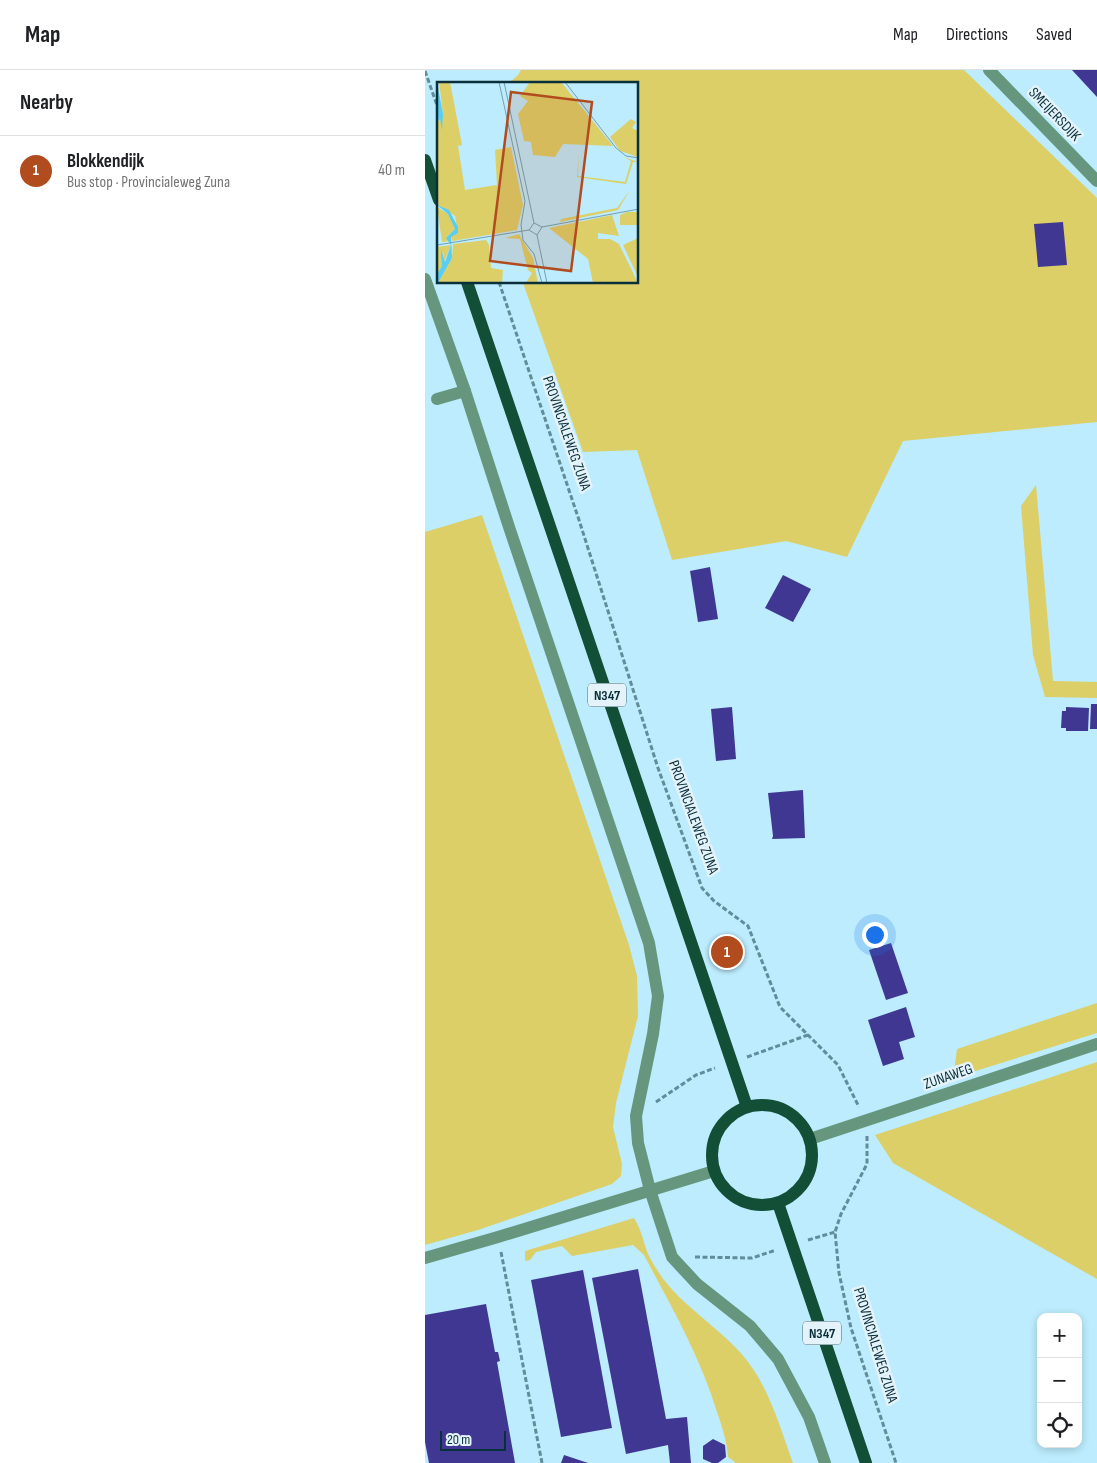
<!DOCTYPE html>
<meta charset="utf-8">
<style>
:root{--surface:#fff;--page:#f2f2f2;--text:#202124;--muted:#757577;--line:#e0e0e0;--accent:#b14c1f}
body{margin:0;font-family:"Sofia Sans Condensed",sans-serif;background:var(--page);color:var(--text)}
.controls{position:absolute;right:15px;bottom:15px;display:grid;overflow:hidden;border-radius:10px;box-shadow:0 2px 8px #0003}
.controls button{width:45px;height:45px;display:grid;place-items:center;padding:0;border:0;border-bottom:1px solid var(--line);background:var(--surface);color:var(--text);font:25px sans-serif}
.scale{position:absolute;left:15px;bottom:12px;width:66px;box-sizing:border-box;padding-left:5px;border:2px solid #092f3a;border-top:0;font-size:14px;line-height:18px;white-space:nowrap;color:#092f3a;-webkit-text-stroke:4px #e4f3f9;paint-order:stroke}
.you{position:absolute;left:449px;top:864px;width:18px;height:18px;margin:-12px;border:4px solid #fff;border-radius:50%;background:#1a73e8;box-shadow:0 0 0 8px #1a73e833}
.badge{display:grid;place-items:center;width:32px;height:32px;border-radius:50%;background:var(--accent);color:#fff;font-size:16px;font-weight:700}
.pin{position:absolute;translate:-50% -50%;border:2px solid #fff;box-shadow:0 1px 5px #0006}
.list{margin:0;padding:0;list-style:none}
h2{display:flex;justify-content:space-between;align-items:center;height:65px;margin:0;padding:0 20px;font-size:21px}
h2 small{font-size:16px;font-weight:400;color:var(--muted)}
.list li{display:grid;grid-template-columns:32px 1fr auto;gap:15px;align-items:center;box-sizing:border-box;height:70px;padding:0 20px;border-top:1px solid var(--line)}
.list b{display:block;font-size:19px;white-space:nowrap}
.list p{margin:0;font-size:16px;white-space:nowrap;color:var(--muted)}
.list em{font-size:16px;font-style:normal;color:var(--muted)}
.icon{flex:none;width:28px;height:28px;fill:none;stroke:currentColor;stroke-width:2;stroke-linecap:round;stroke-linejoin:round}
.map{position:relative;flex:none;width:672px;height:1393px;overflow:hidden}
header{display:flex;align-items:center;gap:30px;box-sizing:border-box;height:70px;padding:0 25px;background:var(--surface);border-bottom:1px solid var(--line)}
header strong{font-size:24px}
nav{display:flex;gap:28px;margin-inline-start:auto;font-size:18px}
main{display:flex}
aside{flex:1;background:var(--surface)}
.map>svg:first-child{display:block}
.green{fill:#dccf67}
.building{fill:#403793}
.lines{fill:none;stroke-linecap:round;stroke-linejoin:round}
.path{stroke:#618c99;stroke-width:3;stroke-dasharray:5 2.5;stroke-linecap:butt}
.minor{stroke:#66977e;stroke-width:12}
.major{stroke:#134f37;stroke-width:12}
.labels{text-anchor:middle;stroke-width:5;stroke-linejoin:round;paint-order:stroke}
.shield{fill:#e4f3f9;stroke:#4b6a73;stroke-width:1}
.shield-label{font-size:14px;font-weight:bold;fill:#092f3a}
.street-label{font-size:15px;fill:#092f3a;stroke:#e4f3f9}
.inset-road{fill:none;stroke:#74a0af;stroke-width:1}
.view{fill:#b14c1f;fill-opacity:0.15;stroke:#b14c1f;stroke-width:2.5}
.inset-edge{fill:none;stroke:#092f3a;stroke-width:2.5}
</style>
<header>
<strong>Map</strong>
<nav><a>Map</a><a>Directions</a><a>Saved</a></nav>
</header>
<main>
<aside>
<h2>Nearby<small></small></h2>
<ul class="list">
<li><span class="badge">1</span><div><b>Blokkendijk</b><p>Bus stop · Provincialeweg Zuna</p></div><em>40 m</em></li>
</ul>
</aside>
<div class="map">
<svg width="672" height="1393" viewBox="0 0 672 1393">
<rect width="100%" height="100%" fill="#bcecfd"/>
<!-- green -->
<g class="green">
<path d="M 96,0 L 539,0 L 672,128 L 672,352 L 478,371 L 422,487 L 361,471 L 247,490 L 212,380 L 158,382 L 98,213 L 212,212 L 212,14 L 83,14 L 93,5 Z"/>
<path d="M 611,415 L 628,611 L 672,612 L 672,628 L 620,627 L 608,585 L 596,436 Z"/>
<path d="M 57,445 L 204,875 L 212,906 L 213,946 L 191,1033 L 188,1057 L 197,1094 L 196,1106 L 187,1114 L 53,1160 L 0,1175 L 0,462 Z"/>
<path d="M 672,933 L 672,963 L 528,1008 L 532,979 Z"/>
<path d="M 672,992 L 672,1209 L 468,1093 L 450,1065 Z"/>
<path d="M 209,1148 C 217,1161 218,1171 223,1184 C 227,1192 233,1202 239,1210 C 259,1236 288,1254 311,1278 C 342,1309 353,1352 368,1393 L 311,1393 L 303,1387 C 302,1371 297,1357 292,1342 C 275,1286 246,1236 219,1185 L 208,1175 L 147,1186 L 137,1176 L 111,1182 L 105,1190 L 100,1191 L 100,1181 Z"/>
</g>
<!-- building -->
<g class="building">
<path d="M 647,0 L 672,0 L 672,27 Z"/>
<path d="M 638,152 L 642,195 L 613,197 L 609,154 Z"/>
<path d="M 285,497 L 293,549 L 273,552 L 265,501 Z"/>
<path d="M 358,505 L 386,519 L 368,552 L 340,538 Z"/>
<path d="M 666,634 L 672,634 L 672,659 L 665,659 Z"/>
<path d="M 307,637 L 311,689 L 291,691 L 286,639 Z"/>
<path d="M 641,637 L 664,638 L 663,661 L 641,661 L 641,658 L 636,658 L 637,641 L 641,641 Z"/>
<path d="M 378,720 L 380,768 L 347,769 L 348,766 L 343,723 Z"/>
<path d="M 466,873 L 483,923 L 461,930 L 444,880 Z"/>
<path d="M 481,937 L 490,967 L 474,972 L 479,989 L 458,996 L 443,950 Z"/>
<path d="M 213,1199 L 241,1349 L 262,1347 L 266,1393 L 245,1393 L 243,1375 L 201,1384 L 167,1208 Z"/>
<path d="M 158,1200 L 187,1358 L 136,1367 L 106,1210 Z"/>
<path d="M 61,1234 L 70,1282 L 73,1282 L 75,1291 L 72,1292 L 90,1393 L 4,1393 L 0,1372 L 0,1245 Z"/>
<path d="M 288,1369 L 300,1375 L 301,1387 L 293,1393 L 287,1393 L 278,1389 L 278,1376 Z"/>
<path d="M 139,1385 L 163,1393 L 136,1393 Z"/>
</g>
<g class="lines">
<!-- path -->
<g class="path">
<path d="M 0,1 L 14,41"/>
<path d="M 74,212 L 154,450 L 233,698 L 277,818 L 289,831 L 323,856 L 355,937 L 413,995 L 434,1037"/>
<path d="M 322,987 L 383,965"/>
<path d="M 231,1032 L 271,1005 L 290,998"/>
<path d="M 442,1066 L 442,1094 L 416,1144 L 410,1162 L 414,1203 L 426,1258 L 471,1393"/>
<path d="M 383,1170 L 410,1162"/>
<path d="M 76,1182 L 117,1393"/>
<path d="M 270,1187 L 327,1188 L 351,1180"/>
</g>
<!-- minor -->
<g class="minor">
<path d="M 564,0 L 672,111"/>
<path d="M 0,209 L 40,321 L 84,457 L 224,873 L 233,926 L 228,964 L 211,1046 L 213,1073 L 225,1120 L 247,1187 L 272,1214 L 325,1256 L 353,1289 L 384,1347 L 400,1393"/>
<path d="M 12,329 L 40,321"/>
<path d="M 385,1069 L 672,974"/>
<path d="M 0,1188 L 73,1167 L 289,1101"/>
</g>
<!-- major -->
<g class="major">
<path d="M 0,90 L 14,130"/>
<path d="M 42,212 L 322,1037"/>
<circle cx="337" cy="1085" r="50"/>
<path d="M 353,1133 L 441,1393"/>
</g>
</g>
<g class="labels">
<!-- shield labels -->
<g class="shield">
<rect x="163" y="613.5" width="38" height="23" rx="4"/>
<rect x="378" y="1251.5" width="38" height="23" rx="4"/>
</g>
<g class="shield-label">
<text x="182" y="630">N347</text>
<text x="397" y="1268">N347</text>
</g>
<!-- street labels -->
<g class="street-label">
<text transform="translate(630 44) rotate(46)" y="5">SMEIJERSDIJK</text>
<text transform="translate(142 363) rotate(71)" y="5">PROVINCIALEWEG ZUNA</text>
<text transform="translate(269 747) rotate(70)" y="5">PROVINCIALEWEG ZUNA</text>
<text transform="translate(523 1006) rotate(-19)" y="5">ZUNAWEG</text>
<text transform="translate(451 1275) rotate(73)" y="5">PROVINCIALEWEG ZUNA</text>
</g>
</g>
<!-- overview -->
<g transform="translate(12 12)">
<rect width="201" height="201" fill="#bcecfd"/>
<path d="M 2,0 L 13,0 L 25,63 L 21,64 L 28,108 L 60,103 L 58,68 L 74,65 L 86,123 L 80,148 L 15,159 L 14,154 L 21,151 L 18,134 L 0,123 L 0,40 L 6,32 ZM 93,0 L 124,0 L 176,64 L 126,62 L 118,75 L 96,73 L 94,60 L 87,59 L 81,32 L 91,19 L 83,14 ZM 194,37 L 199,40 L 195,46 L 201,49 L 201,75 L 183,69 L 173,55 ZM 142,70 L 141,94 L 188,100 L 194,79 L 187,75 L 201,80 L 196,80 L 189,102 L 140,95 ZM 193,108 L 181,128 L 123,140 L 124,137 L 180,126 ZM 0,125 L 11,132 L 17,142 L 18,147 L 10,155 L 13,159 L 5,160 ZM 190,130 L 201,130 L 201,143 L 183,143 L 183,133 ZM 175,133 L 182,154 L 161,151 L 161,157 L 173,157 L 182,162 L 201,201 L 156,201 L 151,177 L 112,146 ZM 82,152 L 96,176 L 101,201 L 89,201 L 95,191 L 91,188 L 83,157 L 68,156 ZM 201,156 L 202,156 L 201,195 L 186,163 ZM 49,158 L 52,163 L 54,186 L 66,188 L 65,201 L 1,201 L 15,176 L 16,162 ZM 14,163 L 7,180 L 6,167 L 5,184 L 0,192 L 0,165 Z" fill="#dccf67"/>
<path d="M 0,0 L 6,32 L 5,48 L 3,37 L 0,40 ZM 0,123 L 12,128 L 21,145 L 21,151 L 14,155 L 15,176 L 1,201 L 0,192 L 5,184 L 4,167 L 8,180 L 14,163 L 9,156 L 18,147 L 11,132 Z" fill="#59cef2"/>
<path class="inset-road" d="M 62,0 L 88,119 L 84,143 L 86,158 L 97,172 L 105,201M 67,0 L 97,141M 128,0 L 179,66 L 189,74 L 202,76M 97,141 L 92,148 L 100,153M 97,141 L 105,145 L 100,153M 105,145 L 202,127M 100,153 L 110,201M 0,163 L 92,148"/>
<path class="view" d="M 74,10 L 155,20 L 134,189 L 53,179 Z"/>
<rect width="201" height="201" class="inset-edge"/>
</g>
</svg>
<div class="controls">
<button>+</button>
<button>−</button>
<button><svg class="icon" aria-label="locate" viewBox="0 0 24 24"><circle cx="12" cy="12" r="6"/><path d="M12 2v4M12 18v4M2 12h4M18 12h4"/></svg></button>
</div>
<div class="scale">20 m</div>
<div class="you"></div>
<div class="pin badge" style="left:302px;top:882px">1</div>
</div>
</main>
